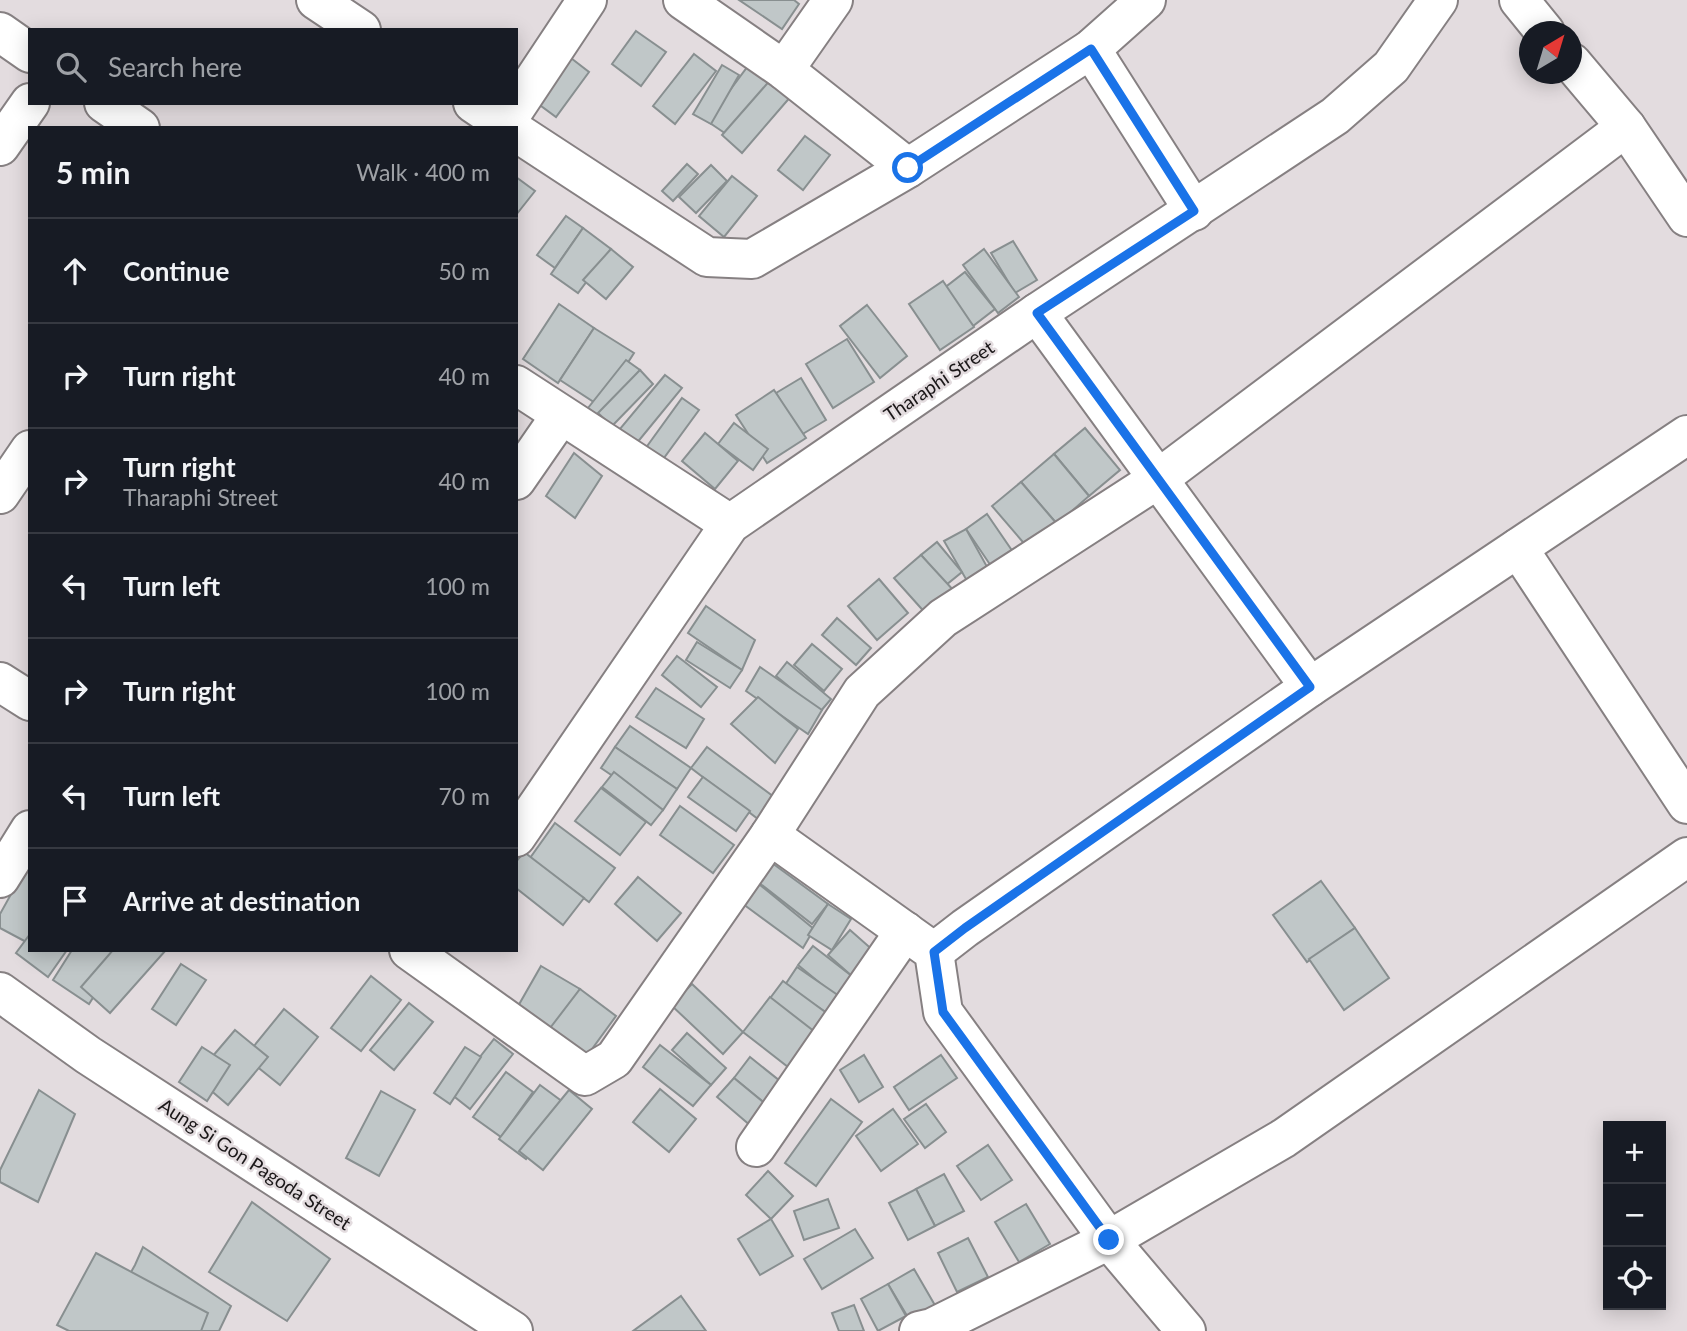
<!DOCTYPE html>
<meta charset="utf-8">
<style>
:root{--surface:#171b24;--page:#242831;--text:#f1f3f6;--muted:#9ea1a6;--line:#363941}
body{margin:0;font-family:Lato,sans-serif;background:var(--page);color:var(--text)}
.controls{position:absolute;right:21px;bottom:21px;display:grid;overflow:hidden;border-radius:0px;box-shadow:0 4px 18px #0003}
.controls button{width:63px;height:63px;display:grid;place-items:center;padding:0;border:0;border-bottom:2px solid var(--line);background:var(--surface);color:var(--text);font:35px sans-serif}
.compass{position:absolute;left:1519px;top:21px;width:63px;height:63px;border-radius:50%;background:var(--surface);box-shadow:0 4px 18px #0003;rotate:38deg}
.stop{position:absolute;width:21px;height:21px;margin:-16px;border:5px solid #1a73e8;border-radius:50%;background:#fff}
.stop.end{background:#1a73e8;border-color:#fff;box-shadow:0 2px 7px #0008}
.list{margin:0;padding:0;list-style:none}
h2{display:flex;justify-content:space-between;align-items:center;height:91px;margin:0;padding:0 28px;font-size:30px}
h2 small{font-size:23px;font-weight:400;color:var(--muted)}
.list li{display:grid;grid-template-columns:46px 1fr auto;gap:21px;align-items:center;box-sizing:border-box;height:105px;padding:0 28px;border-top:2px solid var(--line)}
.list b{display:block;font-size:26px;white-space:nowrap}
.list p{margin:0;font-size:23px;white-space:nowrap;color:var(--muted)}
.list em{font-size:23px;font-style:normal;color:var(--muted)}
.icon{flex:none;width:38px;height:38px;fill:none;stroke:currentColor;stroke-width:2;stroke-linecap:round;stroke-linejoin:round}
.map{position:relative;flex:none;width:1687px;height:1331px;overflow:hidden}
.search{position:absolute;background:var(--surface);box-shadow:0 4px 18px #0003;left:28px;top:28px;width:490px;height:77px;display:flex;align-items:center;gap:18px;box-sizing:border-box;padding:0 24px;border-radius:0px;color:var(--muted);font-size:26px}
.panel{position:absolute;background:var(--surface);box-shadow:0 4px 18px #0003;left:28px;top:126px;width:490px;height:826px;border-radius:0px}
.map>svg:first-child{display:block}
.building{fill:#c0c7c8;stroke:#888f90;stroke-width:2}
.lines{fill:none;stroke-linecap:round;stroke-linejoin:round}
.minor-casing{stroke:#868082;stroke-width:42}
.minor{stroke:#fff;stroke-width:38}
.route{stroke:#1a73e8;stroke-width:9}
.labels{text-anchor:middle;stroke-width:5;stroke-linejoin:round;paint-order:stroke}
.street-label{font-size:19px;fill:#1a1718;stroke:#e3dcdf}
</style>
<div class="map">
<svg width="1687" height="1331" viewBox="0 0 1687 1331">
<rect width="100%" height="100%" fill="#e3dcdf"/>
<!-- building -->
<g class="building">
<path d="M 739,0 L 794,0 L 799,4 L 782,29 Z"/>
<path d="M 636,31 L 666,52 L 641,86 L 612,64 Z"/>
<path d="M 694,54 L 716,71 L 675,124 L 653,106 Z"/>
<path d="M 567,55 L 589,72 L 556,117 L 533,100 Z"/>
<path d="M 751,62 L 772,78 L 729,136 L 707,121 Z"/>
<path d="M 722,65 L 739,75 L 711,124 L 693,114 Z"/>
<path d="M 772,78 L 792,95 L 742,153 L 722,135 Z"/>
<path d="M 805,136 L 830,155 L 803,190 L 778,170 Z"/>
<path d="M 687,164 L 698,174 L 673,201 L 662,191 Z"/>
<path d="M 711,165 L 727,181 L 696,213 L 679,197 Z"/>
<path d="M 732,176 L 757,196 L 724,237 L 699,216 Z"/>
<path d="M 516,177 L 535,191 L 516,215 Z"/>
<path d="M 566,216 L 583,228 L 555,268 L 537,255 Z"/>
<path d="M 583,228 L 611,249 L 578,293 L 551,274 Z"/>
<path d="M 1013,241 L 1037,280 L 1015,293 L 991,253 Z"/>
<path d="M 611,249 L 633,267 L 606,299 L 583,280 Z"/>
<path d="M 984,249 L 1019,297 L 998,313 L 963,265 Z"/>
<path d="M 965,272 L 995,309 L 973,326 L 943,289 Z"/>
<path d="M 943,281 L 974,327 L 940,350 L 909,304 Z"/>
<path d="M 559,304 L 594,328 L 558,383 L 523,359 Z"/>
<path d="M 867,305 L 907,356 L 880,378 L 840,326 Z"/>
<path d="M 594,328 L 634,353 L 600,406 L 560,380 Z"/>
<path d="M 847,339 L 874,382 L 833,408 L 806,364 Z"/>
<path d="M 626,360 L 640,370 L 602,419 L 588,408 Z"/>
<path d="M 640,370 L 653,384 L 612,426 L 598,413 Z"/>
<path d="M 665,375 L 682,388 L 636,444 L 619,430 Z"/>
<path d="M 801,378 L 826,420 L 801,435 L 776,393 Z"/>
<path d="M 774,390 L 806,438 L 767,463 L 736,415 Z"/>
<path d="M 682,398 L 699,410 L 661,462 L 645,449 Z"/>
<path d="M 734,423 L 768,449 L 753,470 L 718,444 Z"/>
<path d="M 1085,428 L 1120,470 L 1089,496 L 1054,454 Z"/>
<path d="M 705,433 L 738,461 L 715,489 L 682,461 Z"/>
<path d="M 574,453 L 602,476 L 575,518 L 546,496 Z"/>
<path d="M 1054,454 L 1089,496 L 1057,524 L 1021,482 Z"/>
<path d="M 1021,482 L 1057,524 L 1028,548 L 992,506 Z"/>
<path d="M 987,514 L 1013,552 L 991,566 L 966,529 Z"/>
<path d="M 966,529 L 991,574 L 970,586 L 944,541 Z"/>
<path d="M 937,542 L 962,572 L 946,585 L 921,555 Z"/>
<path d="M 921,555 L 955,592 L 928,616 L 894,578 Z"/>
<path d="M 879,579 L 908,613 L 877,640 L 848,606 Z"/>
<path d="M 706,606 L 755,640 L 742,670 L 688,633 Z"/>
<path d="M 837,618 L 871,648 L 856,665 L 822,635 Z"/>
<path d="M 697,642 L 742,670 L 730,688 L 686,660 Z"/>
<path d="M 812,644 L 842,669 L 824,691 L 794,665 Z"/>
<path d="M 677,656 L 717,687 L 701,707 L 662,675 Z"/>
<path d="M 787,662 L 831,699 L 820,712 L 776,676 Z"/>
<path d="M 760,667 L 822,710 L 808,734 L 746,691 Z"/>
<path d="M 656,688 L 704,719 L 686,748 L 636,717 Z"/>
<path d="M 758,697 L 798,729 L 775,763 L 731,724 Z"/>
<path d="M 630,726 L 691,768 L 677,789 L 615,747 Z"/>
<path d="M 615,747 L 677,789 L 663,810 L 601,768 Z"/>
<path d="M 707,747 L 774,797 L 758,819 L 691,768 Z"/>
<path d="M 614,772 L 663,810 L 651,825 L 602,787 Z"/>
<path d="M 703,777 L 750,811 L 736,831 L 688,797 Z"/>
<path d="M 601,788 L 646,822 L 620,855 L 575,821 Z"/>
<path d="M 680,806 L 734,845 L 713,873 L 660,835 Z"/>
<path d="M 555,823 L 615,868 L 589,902 L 530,858 Z"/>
<path d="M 524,852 L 584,898 L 563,925 L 516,888 L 516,862 Z"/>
<path d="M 30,860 L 30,944 L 0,928 L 0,914 Z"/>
<path d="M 772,863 L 828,904 L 812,924 L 758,882 Z"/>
<path d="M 638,877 L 681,913 L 657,941 L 615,904 Z"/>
<path d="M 754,880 L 814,929 L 803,948 L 743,904 Z"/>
<path d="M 1321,881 L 1355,928 L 1307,962 L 1273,915 Z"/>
<path d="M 828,904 L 851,919 L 832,950 L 808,935 Z"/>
<path d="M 1355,928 L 1389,978 L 1344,1010 L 1309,959 Z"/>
<path d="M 850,930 L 875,952 L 853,977 L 828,955 Z"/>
<path d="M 30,934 L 30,950 L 67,950 L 48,977 L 16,953 Z"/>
<path d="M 813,946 L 853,977 L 837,997 L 798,965 Z"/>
<path d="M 72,950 L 123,950 L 89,1004 L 53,980 Z"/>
<path d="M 113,950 L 166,950 L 110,1013 L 81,987 Z"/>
<path d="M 181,964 L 206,980 L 176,1025 L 152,1009 Z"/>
<path d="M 541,966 L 580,989 L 555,1030 L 517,1008 Z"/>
<path d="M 797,967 L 842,998 L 830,1015 L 785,985 Z"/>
<path d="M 371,976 L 401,1000 L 361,1051 L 331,1028 Z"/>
<path d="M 783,981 L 832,1017 L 817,1038 L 768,1001 Z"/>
<path d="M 692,984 L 743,1032 L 723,1054 L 671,1005 Z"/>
<path d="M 580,989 L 616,1016 L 584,1060 L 547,1032 Z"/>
<path d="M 770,997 L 824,1039 L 797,1074 L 743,1032 Z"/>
<path d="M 409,1003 L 433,1022 L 394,1070 L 370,1050 Z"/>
<path d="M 284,1009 L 318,1037 L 280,1085 L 245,1057 Z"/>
<path d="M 235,1030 L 268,1057 L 228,1105 L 195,1077 Z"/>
<path d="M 687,1033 L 726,1068 L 711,1085 L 672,1050 Z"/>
<path d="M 494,1039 L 513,1054 L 470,1109 L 451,1094 Z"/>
<path d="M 660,1045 L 711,1085 L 693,1106 L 643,1067 Z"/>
<path d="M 202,1047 L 230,1065 L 207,1101 L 179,1082 Z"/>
<path d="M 465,1047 L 481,1057 L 450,1104 L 434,1093 Z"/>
<path d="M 864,1055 L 883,1087 L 859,1102 L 840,1070 Z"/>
<path d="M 941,1055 L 957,1078 L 909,1110 L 894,1087 Z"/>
<path d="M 750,1057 L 790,1089 L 773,1110 L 734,1078 Z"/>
<path d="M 506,1072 L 533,1092 L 501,1137 L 473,1117 Z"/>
<path d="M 734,1078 L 768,1106 L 751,1126 L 717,1097 Z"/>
<path d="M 540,1085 L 567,1105 L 526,1159 L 499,1139 Z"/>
<path d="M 660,1089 L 696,1119 L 669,1152 L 633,1122 Z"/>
<path d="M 39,1090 L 75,1114 L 38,1202 L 0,1182 L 0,1170 Z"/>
<path d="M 569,1090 L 592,1109 L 543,1170 L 519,1151 Z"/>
<path d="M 381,1091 L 415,1110 L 379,1176 L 346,1158 Z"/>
<path d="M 831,1099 L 862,1122 L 816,1186 L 785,1163 Z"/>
<path d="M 926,1104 L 946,1132 L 925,1148 L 904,1119 Z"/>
<path d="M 893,1109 L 918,1144 L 881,1171 L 856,1136 Z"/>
<path d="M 988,1145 L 1012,1180 L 981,1200 L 957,1166 Z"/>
<path d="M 768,1171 L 793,1196 L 771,1219 L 746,1195 Z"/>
<path d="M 944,1174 L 964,1211 L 935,1226 L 916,1189 Z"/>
<path d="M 916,1189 L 935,1226 L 908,1240 L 889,1203 Z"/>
<path d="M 828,1199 L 839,1228 L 804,1240 L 794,1211 Z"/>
<path d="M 252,1202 L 330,1259 L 287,1321 L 209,1272 Z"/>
<path d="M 1026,1204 L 1050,1244 L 1019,1262 L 995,1222 Z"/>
<path d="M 771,1219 L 793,1256 L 760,1275 L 738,1239 Z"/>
<path d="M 855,1229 L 873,1258 L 822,1289 L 804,1259 Z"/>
<path d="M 968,1238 L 988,1277 L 957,1292 L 938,1253 Z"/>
<path d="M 143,1247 L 231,1306 L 219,1331 L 192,1331 L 122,1288 L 135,1265 Z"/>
<path d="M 96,1253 L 208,1313 L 201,1331 L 69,1331 L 57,1325 Z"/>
<path d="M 914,1269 L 940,1314 L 915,1329 L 888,1284 Z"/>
<path d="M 888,1284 L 906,1316 L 878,1331 L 861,1299 Z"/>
<path d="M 681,1296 L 706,1331 L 633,1331 Z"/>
<path d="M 854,1305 L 864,1331 L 839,1331 L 832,1313 Z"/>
</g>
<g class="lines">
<!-- minor casing -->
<g class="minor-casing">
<g id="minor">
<path d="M 316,0 L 361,30"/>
<path d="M 683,0 L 784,70 L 908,168"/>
<path d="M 1519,0 L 1545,32"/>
<path d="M 0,32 L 30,53"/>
<path d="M 1091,49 L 1194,211"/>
<path d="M 1572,63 L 1626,127 L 1687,217"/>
<path d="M 784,70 L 833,0"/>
<path d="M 104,103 L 140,128"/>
<path d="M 473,103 L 510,128"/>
<path d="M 502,128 L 587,0"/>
<path d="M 516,132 L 707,257 L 752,259 L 908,168 L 1091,49 L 1146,0"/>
<path d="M 0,146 L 30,103"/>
<path d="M 1037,313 L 1310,687"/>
<path d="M 516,385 L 730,524"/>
<path d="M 516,480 L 561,415"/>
<path d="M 0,494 L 30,450"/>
<path d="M 1518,548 L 1687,804"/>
<path d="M 0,682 L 30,701"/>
<path d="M 770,835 L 934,952 L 943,1012 L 1109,1240 L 1186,1331"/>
<path d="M 516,837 L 730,524 L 1037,313 L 1335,116 L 1391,67 L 1438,0"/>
<path d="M 0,878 L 30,830"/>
<path d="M 409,950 L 585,1076 L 614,1059 L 770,835 L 862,692 L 943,618 L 1158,479 L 1626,127"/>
<path d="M 934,952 L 965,928 L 1310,687 L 1687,435"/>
<path d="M 0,992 L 88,1055 L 513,1331"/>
<path d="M 756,1147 L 905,931"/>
<path d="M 919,1331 L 932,1328 L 1109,1240 L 1284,1138 L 1687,857"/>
</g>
</g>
<!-- minor -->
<use href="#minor" class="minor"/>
</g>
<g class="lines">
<!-- route -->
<path class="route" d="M 908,168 L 1091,49 L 1194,211 L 1037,313 L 1310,687 L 965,928 L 934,952 L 943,1012 L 1109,1240"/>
</g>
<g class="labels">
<!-- street labels -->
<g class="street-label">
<text transform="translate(939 381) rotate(-34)" y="7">Tharaphi Street</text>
<text transform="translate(255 1164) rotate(33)" y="7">Aung Si Gon Pagoda Street</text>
</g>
</g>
</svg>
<div class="controls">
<button>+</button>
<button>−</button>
<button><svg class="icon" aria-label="locate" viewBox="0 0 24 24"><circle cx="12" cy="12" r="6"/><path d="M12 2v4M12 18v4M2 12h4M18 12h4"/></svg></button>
</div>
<svg class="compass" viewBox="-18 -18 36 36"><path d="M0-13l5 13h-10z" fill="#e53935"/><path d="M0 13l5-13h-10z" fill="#9ea1a6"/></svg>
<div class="stop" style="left:908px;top:168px"></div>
<div class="stop end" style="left:1109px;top:1240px"></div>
<div class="search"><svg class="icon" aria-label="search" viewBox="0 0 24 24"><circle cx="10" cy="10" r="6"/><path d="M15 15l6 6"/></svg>Search here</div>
<section class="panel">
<h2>5 min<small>Walk · 400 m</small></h2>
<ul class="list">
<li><svg class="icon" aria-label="ahead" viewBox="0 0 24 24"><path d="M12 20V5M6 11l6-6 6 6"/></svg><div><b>Continue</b></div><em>50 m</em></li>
<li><svg class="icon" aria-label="right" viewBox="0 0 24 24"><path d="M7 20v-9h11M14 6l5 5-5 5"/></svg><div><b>Turn right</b></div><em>40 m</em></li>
<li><svg class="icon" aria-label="right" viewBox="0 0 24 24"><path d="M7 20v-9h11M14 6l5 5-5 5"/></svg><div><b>Turn right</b><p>Tharaphi Street</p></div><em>40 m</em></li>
<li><svg class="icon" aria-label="left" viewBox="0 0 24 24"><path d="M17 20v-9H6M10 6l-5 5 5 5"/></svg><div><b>Turn left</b></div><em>100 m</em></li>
<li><svg class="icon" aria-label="right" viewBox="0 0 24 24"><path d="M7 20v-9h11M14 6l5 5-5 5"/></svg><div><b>Turn right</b></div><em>100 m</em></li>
<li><svg class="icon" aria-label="left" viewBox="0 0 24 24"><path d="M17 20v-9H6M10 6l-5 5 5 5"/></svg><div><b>Turn left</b></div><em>70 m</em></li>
<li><svg class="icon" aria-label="arrive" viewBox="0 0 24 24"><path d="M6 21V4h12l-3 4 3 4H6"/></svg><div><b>Arrive at destination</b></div></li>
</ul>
</section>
</div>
